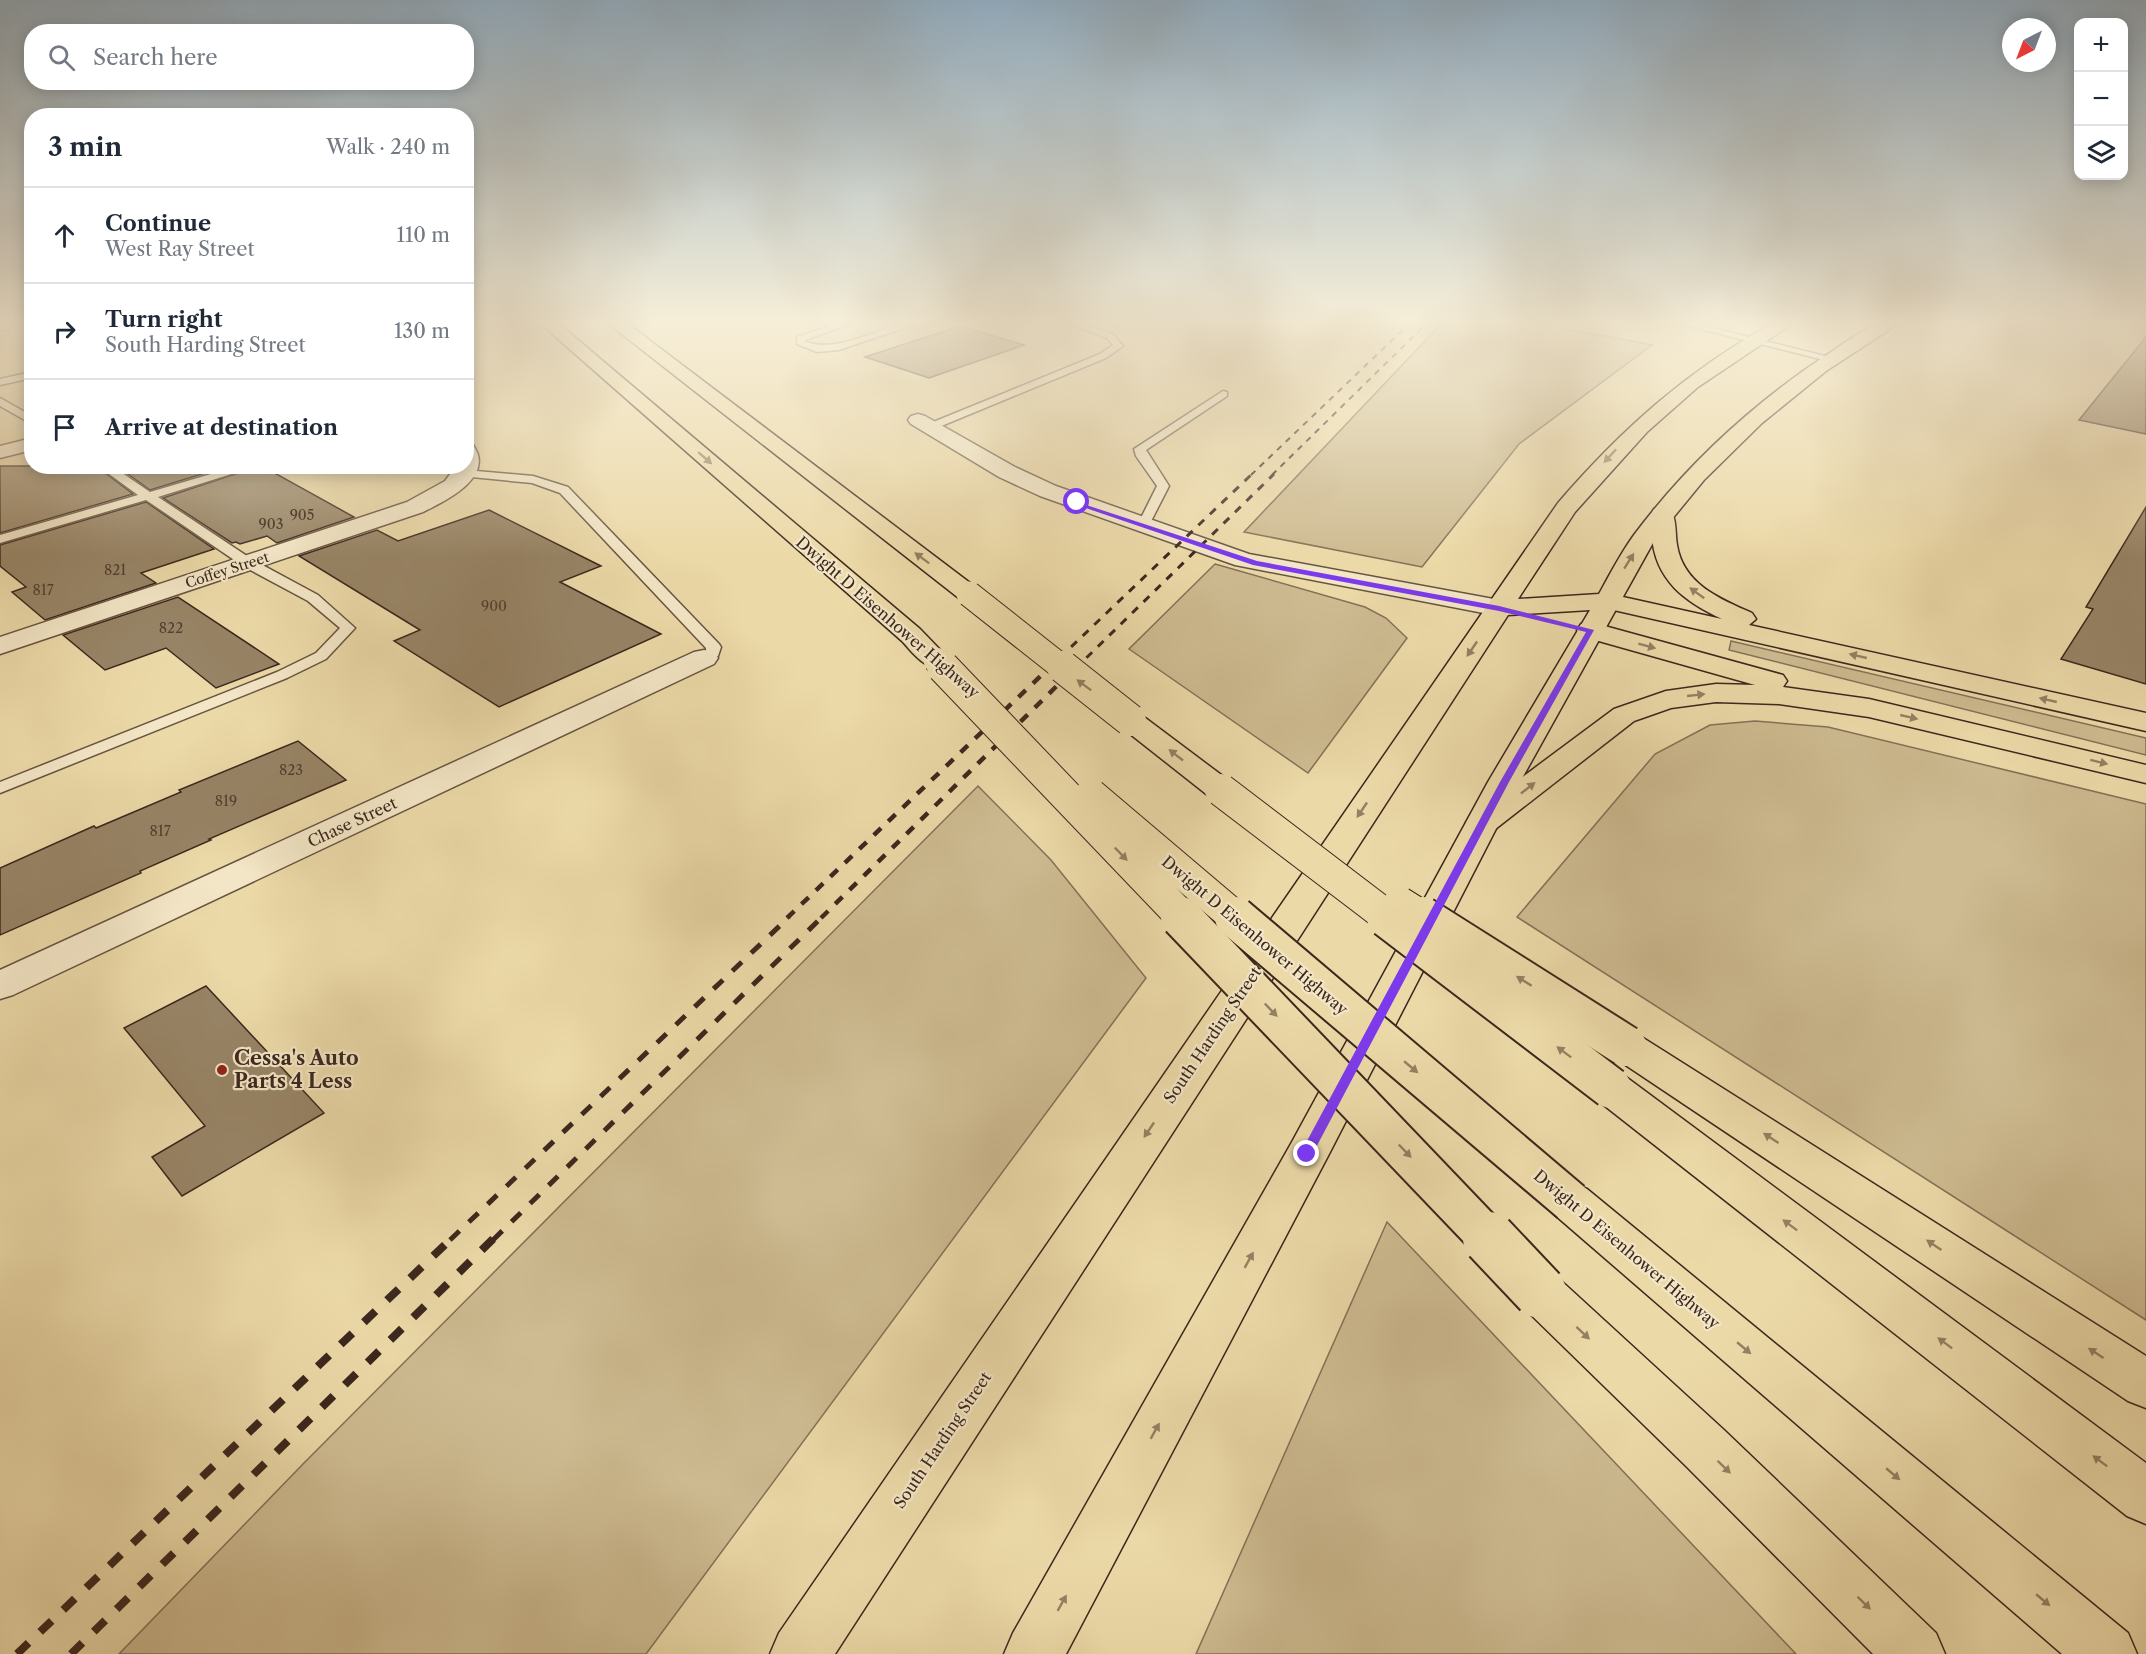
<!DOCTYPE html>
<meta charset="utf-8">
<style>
:root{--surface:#fff;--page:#f6f6f7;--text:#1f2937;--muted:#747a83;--line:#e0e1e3}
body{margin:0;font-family:"Libre Caslon Text",serif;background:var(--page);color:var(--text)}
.controls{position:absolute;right:18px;top:18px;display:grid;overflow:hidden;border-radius:12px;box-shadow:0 3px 15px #0003}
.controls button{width:54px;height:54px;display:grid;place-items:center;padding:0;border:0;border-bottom:2px solid var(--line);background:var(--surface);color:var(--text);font:30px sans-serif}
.compass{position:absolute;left:2002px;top:18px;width:54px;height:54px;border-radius:50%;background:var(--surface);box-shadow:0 3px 15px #0003;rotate:222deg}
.stop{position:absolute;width:18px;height:18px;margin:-14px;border:4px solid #7c3aed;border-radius:50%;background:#fff}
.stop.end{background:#7c3aed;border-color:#fff;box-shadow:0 2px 6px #0008}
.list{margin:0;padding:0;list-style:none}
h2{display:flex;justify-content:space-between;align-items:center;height:78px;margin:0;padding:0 24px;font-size:26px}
h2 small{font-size:20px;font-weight:400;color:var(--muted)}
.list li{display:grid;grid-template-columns:39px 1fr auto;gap:18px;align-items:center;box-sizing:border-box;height:96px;padding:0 24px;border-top:2px solid var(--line)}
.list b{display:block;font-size:22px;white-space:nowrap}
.list p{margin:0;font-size:20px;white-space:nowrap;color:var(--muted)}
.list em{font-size:20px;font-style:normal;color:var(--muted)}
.icon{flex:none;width:33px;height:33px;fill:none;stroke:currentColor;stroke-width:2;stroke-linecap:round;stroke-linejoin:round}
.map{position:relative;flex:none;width:2146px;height:1654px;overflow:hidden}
.search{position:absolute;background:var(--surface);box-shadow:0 3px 15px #0003;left:24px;top:24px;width:450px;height:66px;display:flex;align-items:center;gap:15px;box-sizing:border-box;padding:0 21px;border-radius:24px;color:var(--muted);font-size:22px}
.panel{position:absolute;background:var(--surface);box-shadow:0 3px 15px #0003;left:24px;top:108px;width:450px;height:366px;border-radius:24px}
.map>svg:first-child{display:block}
.green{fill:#cebb91;stroke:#847158;stroke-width:1.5}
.building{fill:#978466;stroke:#3b271e;stroke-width:1.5}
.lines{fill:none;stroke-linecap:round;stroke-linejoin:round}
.lane-casing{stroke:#675440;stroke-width:3}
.street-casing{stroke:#675440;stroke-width:3}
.primary-casing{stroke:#3b271e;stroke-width:3}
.highway-casing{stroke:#3b271e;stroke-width:3}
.lane{fill:#f3e6c6;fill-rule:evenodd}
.street{fill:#f3e6c6;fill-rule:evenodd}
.primary{fill:#ecd9a8;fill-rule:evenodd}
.highway{fill:#ecd9a8;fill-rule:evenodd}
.rail-far4{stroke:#3b271e;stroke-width:2;stroke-dasharray:6 6;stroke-linecap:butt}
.rail-far3{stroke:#3b271e;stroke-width:3;stroke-dasharray:8 8;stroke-linecap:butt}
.rail-far2{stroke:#3b271e;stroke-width:4.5;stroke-dasharray:10 10;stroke-linecap:butt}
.rail-far1{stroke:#3b271e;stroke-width:5;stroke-dasharray:13 13;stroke-linecap:butt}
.rail{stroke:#3b271e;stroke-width:8;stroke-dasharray:16 16;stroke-linecap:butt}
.highway-bridge-far3-casing{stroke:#3b271e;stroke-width:27;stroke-linecap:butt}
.highway-bridge-far2-casing{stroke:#3b271e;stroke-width:34;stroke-linecap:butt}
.highway-bridge-far1-casing{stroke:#3b271e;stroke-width:44;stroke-linecap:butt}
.highway-bridge-casing{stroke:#3b271e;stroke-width:56;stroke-linecap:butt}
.highway-bridge-far3{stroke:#ecd9a8;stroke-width:25}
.highway-bridge-far2{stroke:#ecd9a8;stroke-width:32}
.highway-bridge-far1{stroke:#ecd9a8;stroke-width:40}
.highway-bridge{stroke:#ecd9a8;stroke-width:52}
.oneway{fill:#948063}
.route{fill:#7c3aed}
.poi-dot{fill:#8f2418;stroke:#f3e6c6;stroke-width:2}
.labels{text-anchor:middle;stroke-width:4.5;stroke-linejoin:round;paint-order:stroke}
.number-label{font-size:14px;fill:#523e30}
.far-street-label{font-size:14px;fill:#3b271e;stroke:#f3e6c6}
.street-label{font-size:16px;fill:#3b271e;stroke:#f3e6c6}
.near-poi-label{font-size:20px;font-weight:bold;fill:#3b271e;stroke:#f3e6c6;text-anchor:start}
</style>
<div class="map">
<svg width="2146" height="1654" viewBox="0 0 2146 1654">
<rect width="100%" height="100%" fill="#ecd9a8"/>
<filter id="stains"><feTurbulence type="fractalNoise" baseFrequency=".00333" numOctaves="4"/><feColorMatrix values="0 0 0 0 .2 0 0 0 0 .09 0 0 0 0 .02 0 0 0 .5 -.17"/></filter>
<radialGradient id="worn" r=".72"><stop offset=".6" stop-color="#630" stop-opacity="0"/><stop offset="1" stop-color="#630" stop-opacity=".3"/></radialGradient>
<!-- green -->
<g class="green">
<path d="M 1441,324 L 1540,324 L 1652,345 L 1519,444 L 1422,567 L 1244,532 Z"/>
<path d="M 1215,564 L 1365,607 L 1386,618 L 1407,638 L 1308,773 L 1129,649 Z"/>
<path d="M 1731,641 L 2146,738 L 2146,755 L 1729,650 Z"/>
<path d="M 1755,721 L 1828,727 L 2146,804 L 2146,1320 L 1517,917 L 1655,754 L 1710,725 Z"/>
<path d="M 978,786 L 1051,860 L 1146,978 L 646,1654 L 119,1654 L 303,1464 Z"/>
<path d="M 1387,1222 L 1796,1654 L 1196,1654 Z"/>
</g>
<!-- building -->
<g class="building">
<path d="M 960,326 L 1024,345 L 929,378 L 865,357 Z"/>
<path d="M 2146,337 L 2146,434 L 2079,420 Z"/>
<path d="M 0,466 L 96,466 L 133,494 L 0,533 Z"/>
<path d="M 117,466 L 228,466 L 150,490 Z"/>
<path d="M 259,466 L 262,466 L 354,517 L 277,543 L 267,536 L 240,544 L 236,542 L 232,543 L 163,498 Z"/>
<path d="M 146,502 L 214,549 L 141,573 L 156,583 L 45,620 L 12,592 L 26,587 L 0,566 L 0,545 Z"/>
<path d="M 2146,507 L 2146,684 L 2061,659 L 2093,609 L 2086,607 Z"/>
<path d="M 489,510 L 601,566 L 560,582 L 661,634 L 499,707 L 394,641 L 420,630 L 299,556 L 377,530 L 398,541 Z"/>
<path d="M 178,597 L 279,664 L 216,688 L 166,648 L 105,670 L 63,635 Z"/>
<path d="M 298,741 L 346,780 L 209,839 L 211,840 L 140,871 L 141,873 L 0,935 L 0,868 L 94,826 L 96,828 L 181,792 L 179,790 Z"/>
<path d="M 206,986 L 324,1113 L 182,1196 L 152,1157 L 205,1126 L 124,1028 Z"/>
</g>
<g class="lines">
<!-- lane casing -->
<g class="lane-casing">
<g id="lane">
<path d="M 836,324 L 850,324 L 805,340 L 806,342 C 843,354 879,324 916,324 L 839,350 L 817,352 L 797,344 L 797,337 Z"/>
<path d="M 1069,324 L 1083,324 L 1113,334 L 1123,346 L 1106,358 L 934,429 L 926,429 L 926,425 L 1100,354 L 1113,345 L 1107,338 Z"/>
<path d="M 1681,324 L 1697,324 L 1837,359 L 1832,362 Z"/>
<path d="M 32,372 L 32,378 L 0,385 L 0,379 Z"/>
<path d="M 1223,391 L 1227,392 L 1227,396 L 1146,450 L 1169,486 L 1147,529 L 1139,529 L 1137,526 L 1157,486 L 1136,456 L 1134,449 Z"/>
<path d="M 0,398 L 32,416 L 32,424 L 0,406 Z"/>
<path d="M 98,466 L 112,466 L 150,492 L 238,466 L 257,466 L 158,497 L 253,560 L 318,595 L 355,628 L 326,659 L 287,678 L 0,793 L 0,782 L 277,672 L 316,653 L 340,628 L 308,601 L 243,566 L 146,500 L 0,543 L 0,535 L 138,495 Z"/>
<path d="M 465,470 L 533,476 L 568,487 L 719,644 L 721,647 L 718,656 L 709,661 L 699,661 L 696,658 L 706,651 L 706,648 L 560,493 L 532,483 L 461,476 L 459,474 Z"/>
</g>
</g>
<!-- street casing -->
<g class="street-casing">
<g id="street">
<path d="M 0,324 L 12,324 L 10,328 L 0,330 Z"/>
<path d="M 918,414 L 925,416 L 1015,467 L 1056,486 L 1249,554 L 1499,600 L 1508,602 L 1512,608 L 1508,614 L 1499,616 L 1235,565 L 1040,496 L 999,477 L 911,424 L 908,420 L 911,416 Z"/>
<path d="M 32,438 L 32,450 L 0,458 L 0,446 Z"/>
<path d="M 466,443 L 473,445 C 496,477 445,501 423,512 L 0,654 L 0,637 L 407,502 L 445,481 L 456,466 L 466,466 Z"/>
<path d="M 704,650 L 714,652 L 718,658 L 714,664 L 13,995 L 0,999 L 0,970 L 694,652 Z"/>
</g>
</g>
<!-- primary casing -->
<g class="primary-casing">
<path id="primary" d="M 1771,324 L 1792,324 L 1698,387 L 1647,432 L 1575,512 L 1518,599 L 1599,594 C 1610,574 1621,553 1634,535 C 1687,464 1755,402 1828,354 C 1843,344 1859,332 1876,325 C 1882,323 1891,324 1898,324 L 1826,371 L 1762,423 L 1704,480 L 1654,541 L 1520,782 L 1329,1154 L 1066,1654 L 1004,1654 L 1013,1633 L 1292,1142 L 1488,782 L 1590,610 L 1508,615 L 835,1654 L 770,1654 L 779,1633 L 1558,503 C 1622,429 1686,372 1771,324 Z"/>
</g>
<!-- highway casing -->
<g class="highway-casing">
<g id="highway">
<path d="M 541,324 L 559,324 L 920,629 L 950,660 L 946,666 C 925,671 915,655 902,641 Z"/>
<path d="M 609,324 L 628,324 L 978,589 L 982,594 L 978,599 L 969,602 L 960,599 Z"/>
<path d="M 1662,507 L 1670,509 C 1677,519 1675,534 1677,545 C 1683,584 1720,599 1752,613 L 1756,619 L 1749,625 L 2146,713 L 2146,731 L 1596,606 L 1592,601 L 1596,596 L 1605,593 L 1722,619 C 1685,602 1655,580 1652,536 C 1651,527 1649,517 1654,509 Z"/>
<path d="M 1590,622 L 1783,675 L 1787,681 L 1783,687 L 1869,699 L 2146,765 L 2146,783 L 1869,717 L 1779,704 L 1716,702 L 1671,708 L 1634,721 L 1494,830 L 1482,833 L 1470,830 L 1466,823 L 1470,816 L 1614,709 L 1666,691 L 1716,684 L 1755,685 L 1581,636 L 1577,630 L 1581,624 Z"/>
<path d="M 1130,711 L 1140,714 L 1232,783 L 1237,790 L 1232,797 L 1221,800 L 1210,797 L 1120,726 L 1115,720 L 1120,714 Z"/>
<path d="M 1626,1031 L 1640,1036 L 2146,1356 L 2146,1408 L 2128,1401 L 1612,1056 L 1606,1046 L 1612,1036 Z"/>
<path d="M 1611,1072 L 1626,1077 L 2146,1463 L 2146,1524 L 2127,1516 L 1596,1099 L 1590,1088 L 1596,1077 Z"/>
<path d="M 1571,1183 L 1587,1189 L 2128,1633 L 2137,1654 L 2062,1654 L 1555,1215 L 1548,1202 L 1555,1189 Z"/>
<path d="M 1540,1271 L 1557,1277 L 1724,1430 L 1936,1633 L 1945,1654 L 1873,1654 L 1686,1466 L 1523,1307 L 1516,1292 L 1523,1277 Z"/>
</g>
</g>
<!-- lane -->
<use href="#lane" class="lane"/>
<!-- street -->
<use href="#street" class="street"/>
<!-- primary -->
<use href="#primary" class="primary"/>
<!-- highway -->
<use href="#highway" class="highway"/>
<!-- rail-far4 -->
<g class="rail-far4">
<path d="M 1251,475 L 1409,324"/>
<path d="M 1272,475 L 1426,324"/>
</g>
<!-- rail-far3 -->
<g class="rail-far3">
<path d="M 1048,669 L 1252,474"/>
<path d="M 1075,669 L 1274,474"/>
</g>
<!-- rail-far2 -->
<g class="rail-far2">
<path d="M 787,918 L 1050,667"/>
<path d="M 821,918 L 1076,667"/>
</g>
<!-- rail-far1 -->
<g class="rail-far1">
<path d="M 450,1240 L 789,917"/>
<path d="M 493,1240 L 822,917"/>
</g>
<!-- rail -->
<g class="rail">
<path d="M 17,1654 L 452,1238"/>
<path d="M 71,1654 L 494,1238"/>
</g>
<!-- highway-bridge-far3 casing -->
<g class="highway-bridge-far3-casing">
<g id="highway-bridge-far3">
<path d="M 969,594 L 1064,669"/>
<path d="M 936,660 L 944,669"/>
</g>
</g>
<!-- highway-bridge-far2 casing -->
<g class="highway-bridge-far2-casing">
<g id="highway-bridge-far2">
<path d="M 943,667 L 1183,918"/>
<path d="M 1063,667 L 1130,720"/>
<path d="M 1221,790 L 1389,918"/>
<path d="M 1091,795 L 1236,918"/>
<path d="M 1400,903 L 1424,918"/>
</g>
</g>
<!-- highway-bridge-far1 casing -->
<g class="highway-bridge-far1-casing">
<g id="highway-bridge-far1">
<path d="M 1181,917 L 1490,1240"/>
<path d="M 1235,917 L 1571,1202"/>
<path d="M 1387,917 L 1611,1088"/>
<path d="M 1422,917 L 1626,1046"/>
</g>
</g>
<!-- highway-bridge casing -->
<g class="highway-bridge-casing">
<path id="highway-bridge" d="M 1489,1238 L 1540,1292"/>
</g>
<!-- highway-bridge-far3 -->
<use href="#highway-bridge-far3" class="highway-bridge-far3"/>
<!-- highway-bridge-far2 -->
<use href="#highway-bridge-far2" class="highway-bridge-far2"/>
<!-- highway-bridge-far1 -->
<use href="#highway-bridge-far1" class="highway-bridge-far1"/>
<!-- highway-bridge -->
<use href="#highway-bridge" class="highway-bridge"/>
</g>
<!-- one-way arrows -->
<defs><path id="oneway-solid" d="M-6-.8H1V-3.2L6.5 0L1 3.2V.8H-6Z" transform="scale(1.5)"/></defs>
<g class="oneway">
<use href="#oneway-solid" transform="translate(1610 456) rotate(132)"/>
<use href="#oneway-solid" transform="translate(705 458) rotate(41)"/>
<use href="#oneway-solid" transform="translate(922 558) rotate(-143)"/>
<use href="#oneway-solid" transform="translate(1629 561) rotate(-58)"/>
<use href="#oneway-solid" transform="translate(1697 593) rotate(-144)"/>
<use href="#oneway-solid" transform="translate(1647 646) rotate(15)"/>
<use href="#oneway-solid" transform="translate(1472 649) rotate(124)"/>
<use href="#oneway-solid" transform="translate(1858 656) rotate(-167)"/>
<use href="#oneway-solid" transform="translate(1084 685) rotate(-143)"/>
<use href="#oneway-solid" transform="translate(1696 695) rotate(-6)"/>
<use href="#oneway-solid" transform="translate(2048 700) rotate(-167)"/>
<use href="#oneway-solid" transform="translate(1909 717) rotate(13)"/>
<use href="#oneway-solid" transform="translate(1176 755) rotate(-142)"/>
<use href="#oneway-solid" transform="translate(2099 762) rotate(14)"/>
<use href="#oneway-solid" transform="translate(1528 788) rotate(-38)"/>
<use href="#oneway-solid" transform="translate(1362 810) rotate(124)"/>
<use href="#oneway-solid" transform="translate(1121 854) rotate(46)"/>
<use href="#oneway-solid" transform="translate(1524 981) rotate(-148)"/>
<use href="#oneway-solid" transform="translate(1271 1010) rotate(46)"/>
<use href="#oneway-solid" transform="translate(1564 1052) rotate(-143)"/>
<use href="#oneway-solid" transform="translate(1411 1067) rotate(40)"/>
<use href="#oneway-solid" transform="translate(1149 1130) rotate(124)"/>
<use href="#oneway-solid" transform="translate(1771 1138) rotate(-147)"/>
<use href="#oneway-solid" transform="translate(1405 1151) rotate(46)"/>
<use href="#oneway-solid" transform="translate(1790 1225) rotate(-143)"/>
<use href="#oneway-solid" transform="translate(1934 1245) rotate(-146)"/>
<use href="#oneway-solid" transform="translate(1249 1260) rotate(-61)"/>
<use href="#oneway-solid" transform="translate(1583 1333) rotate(43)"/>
<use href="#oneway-solid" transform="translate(1945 1343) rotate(-143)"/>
<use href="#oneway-solid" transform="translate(1744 1348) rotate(40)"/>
<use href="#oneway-solid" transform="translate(2096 1353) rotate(-147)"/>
<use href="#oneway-solid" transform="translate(1155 1431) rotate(-61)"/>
<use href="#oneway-solid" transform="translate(2100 1461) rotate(-143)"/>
<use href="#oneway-solid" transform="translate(1724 1467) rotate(44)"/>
<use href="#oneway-solid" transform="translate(1893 1474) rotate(40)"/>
<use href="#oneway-solid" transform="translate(2043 1600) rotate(40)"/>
<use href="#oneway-solid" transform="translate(1062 1603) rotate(-61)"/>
<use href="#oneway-solid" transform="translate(1864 1603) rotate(44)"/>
</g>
<!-- sky -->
<linearGradient id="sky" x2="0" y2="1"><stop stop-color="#91aabc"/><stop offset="0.58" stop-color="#f6eed8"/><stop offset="1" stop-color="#f6eed8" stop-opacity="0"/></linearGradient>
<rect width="2146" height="556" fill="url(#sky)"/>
<!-- route -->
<path class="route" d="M 1074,501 L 1257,561 L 1499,606 L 1594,630 L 1509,782 L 1311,1157 L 1307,1159 L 1300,1154 L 1500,782 L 1586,632 L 1499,611 L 1253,565 L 1074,504 Z"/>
<!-- markers -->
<circle class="poi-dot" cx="222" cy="1070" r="6"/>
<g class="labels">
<!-- number labels -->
<g class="number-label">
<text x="302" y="520">905</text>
<text x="271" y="529">903</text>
<text x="115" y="575">821</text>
<text x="43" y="595">817</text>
<text x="494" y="611">900</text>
<text x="171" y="633">822</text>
<text x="291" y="775">823</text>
<text x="226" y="806">819</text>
<text x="160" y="836">817</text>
</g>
<!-- far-street labels -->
<g class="far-street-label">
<text transform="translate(227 570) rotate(-18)" y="5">Coffey Street</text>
</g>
<!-- street labels -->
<g class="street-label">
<text transform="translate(888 617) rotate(41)" y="6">Dwight D Eisenhower Highway</text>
<text transform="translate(352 822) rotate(-25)" y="6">Chase Street</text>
<text transform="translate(1255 935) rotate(40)" y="6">Dwight D Eisenhower Highway</text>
<text transform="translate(1212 1035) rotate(-56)" y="6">South Harding Street</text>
<text transform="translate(1627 1249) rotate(40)" y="6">Dwight D Eisenhower Highway</text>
<text transform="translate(942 1440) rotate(-56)" y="6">South Harding Street</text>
</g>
<!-- near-poi labels -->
<g class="near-poi-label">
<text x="234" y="1065">Cessa's Auto<tspan x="234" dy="23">Parts 4 Less</tspan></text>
</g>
</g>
<rect width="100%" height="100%" filter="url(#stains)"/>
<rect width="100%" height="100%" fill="url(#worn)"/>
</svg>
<div class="controls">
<button>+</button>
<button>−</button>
<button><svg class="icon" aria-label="layers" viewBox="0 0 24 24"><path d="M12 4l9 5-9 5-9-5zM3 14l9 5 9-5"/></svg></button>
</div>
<svg class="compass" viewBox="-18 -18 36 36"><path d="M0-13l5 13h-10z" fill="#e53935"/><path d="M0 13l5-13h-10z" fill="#747a83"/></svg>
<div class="stop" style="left:1077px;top:502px"></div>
<div class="stop end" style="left:1307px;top:1154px"></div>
<div class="search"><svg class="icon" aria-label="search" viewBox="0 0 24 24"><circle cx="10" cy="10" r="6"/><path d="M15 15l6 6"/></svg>Search here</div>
<section class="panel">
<h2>3 min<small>Walk · 240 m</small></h2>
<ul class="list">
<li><svg class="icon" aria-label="ahead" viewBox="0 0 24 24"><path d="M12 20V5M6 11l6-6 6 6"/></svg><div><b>Continue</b><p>West Ray Street</p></div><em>110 m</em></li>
<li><svg class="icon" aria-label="right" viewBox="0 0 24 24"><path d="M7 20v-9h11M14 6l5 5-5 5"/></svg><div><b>Turn right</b><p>South Harding Street</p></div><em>130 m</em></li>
<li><svg class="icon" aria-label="arrive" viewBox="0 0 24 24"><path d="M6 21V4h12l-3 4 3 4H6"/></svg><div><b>Arrive at destination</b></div></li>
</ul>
</section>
</div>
